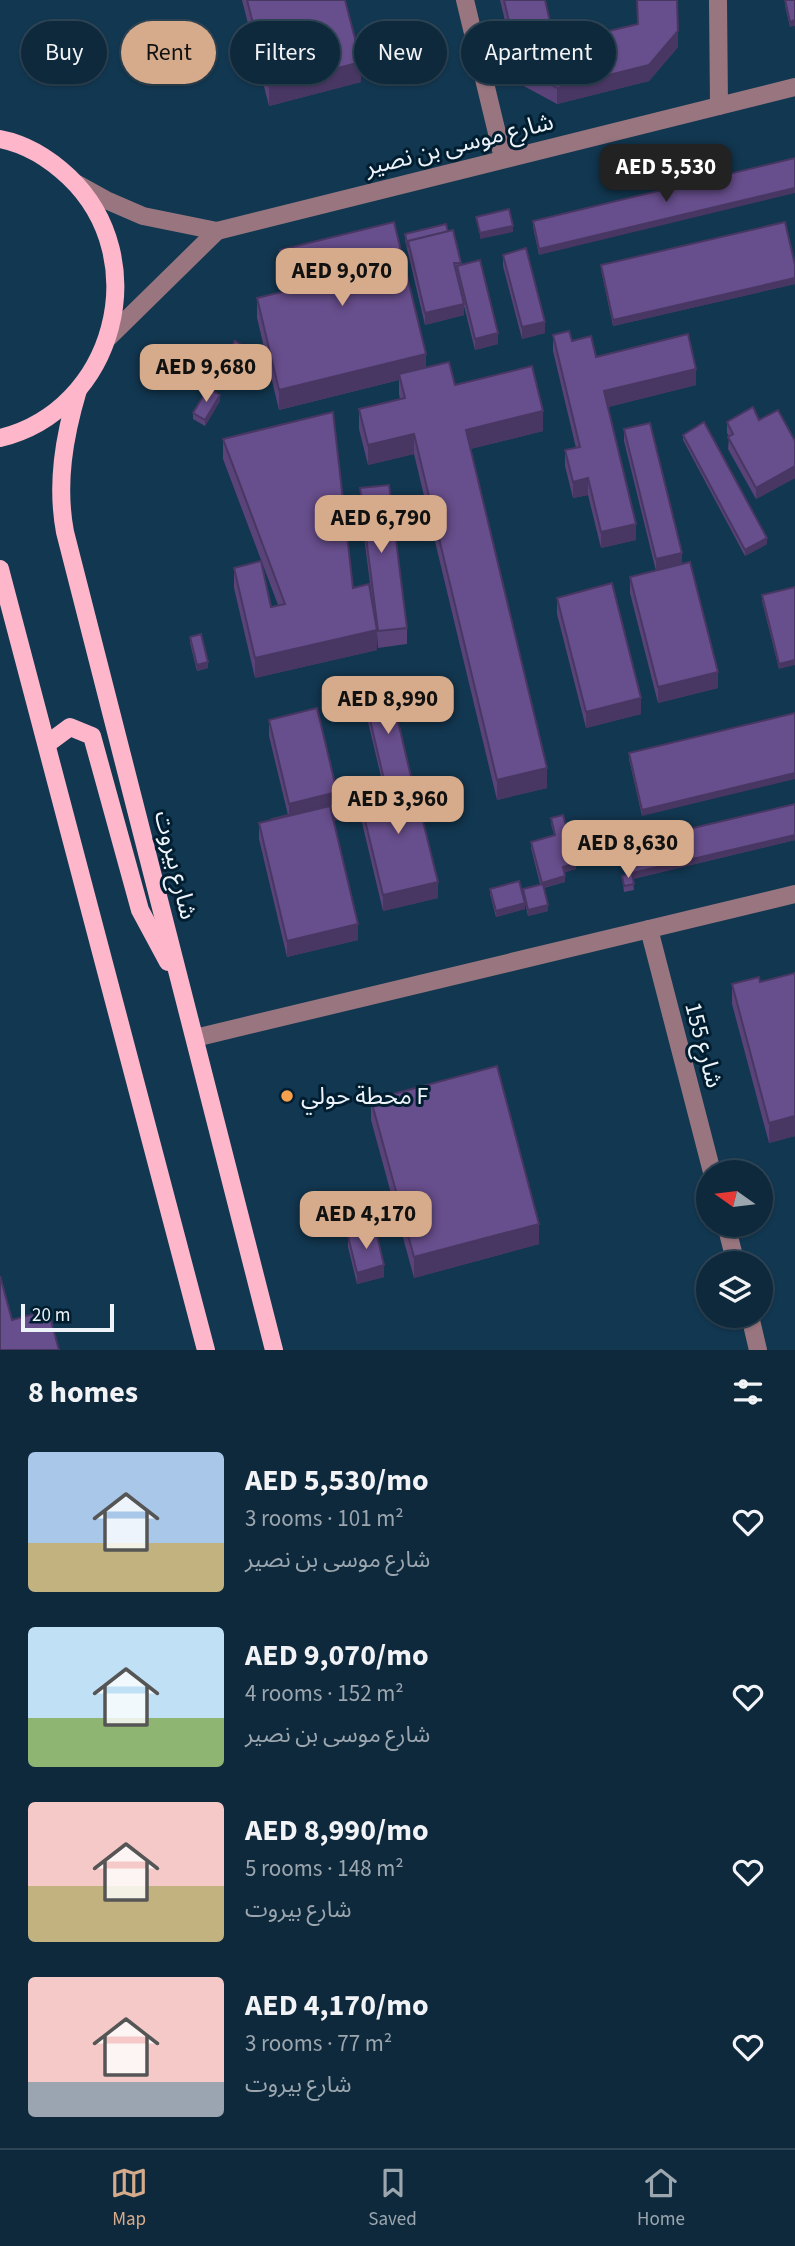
<!DOCTYPE html>
<html lang="en">
<head>
<meta charset="utf-8">
<style>
  :root { --surface:#0e293c; --page:#1c3547; --text:#f1f3f6; --muted:#9ba6af; --line:#2e4556; --accent:#d6ab8b }
  body { margin:0; font-family:"Source Sans 3","Noto Sans Arabic",sans-serif; background:var(--page); color:var(--text); height:100vh; display:flex; flex-direction:column; font-size:26px; white-space:nowrap }
  * { box-sizing:border-box; margin:0 }
  p { font-size:23px; color:var(--muted) }
  .icon { flex:none; width:38px; height:38px; fill:none; stroke:currentColor; stroke-width:2; stroke-linecap:round; stroke-linejoin:round }
  .map { position:relative; height:1350px; overflow:hidden }
  .drawer { display:flex; flex-direction:column; background:var(--surface); flex:1 }
  .drawer>* { flex:none }
  .guide { position:absolute; left:21px; top:21px; width:754px; height:63px; display:flex; gap:14px }
  .needle { width:46px; rotate:284deg }
  .tools { position:absolute; left:696px; top:1160px; display:grid; gap:14px }
  .tools a { display:grid; place-items:center; width:77px; height:77px; border-radius:50%; background:var(--surface); box-shadow:0 2px 5px #0004,0 0 0 2px var(--line); font-size:35px }
  .scale { position:absolute; left:21px; bottom:18px; width:93px; box-sizing:border-box; padding-left:7px; border:4px solid #edf3f9; border-top:0; font-size:19px; line-height:24px; white-space:nowrap; color:#edf3f9; -webkit-text-stroke:5px #011e31; paint-order:stroke }
  .price { position:absolute; translate:-50% -60px; padding:0 16px; border-radius:14px; background:var(--accent); color:#111; font-size:23px; line-height:46px; filter:drop-shadow(0 2px 4px #0008) }
  .price::after { content:''; position:absolute; left:50%; top:42px; width:21px; height:16px; margin-left:-10px; background:inherit; clip-path:polygon(0 0,100% 0,50% 100%) }
  .price.on { background:#222; color:#fff }
  ul { padding:0; list-style:none }
  li { display:flex; align-items:center; gap:21px; height:175px; padding:0 28px }
  li span { display:grid; place-items:center; flex:none; width:196px; height:140px; border-radius:7px; color:#555 }
  li>.icon { margin-inline-start:auto }
  span .icon { width:84px; height:84px; fill:#fffc; stroke-width:1 }
  li b { font-size:30px }
  h2 { display:flex; justify-content:space-between; align-items:center; height:84px; padding:0 28px; font-size:30px }
  .pill { padding:0 24px; border-radius:32px; background:var(--surface); box-shadow:0 2px 5px #0004,0 0 0 2px var(--line); font-size:24px; line-height:63px }
  .pill.on { background:var(--accent); color:#111 }
  .dock { display:flex; justify-content:space-around; align-items:center; height:98px; border-top:2px solid var(--line); background:var(--surface); font-size:19px; color:var(--muted) }
  .dock a { display:grid; justify-items:center; gap:4px }
  .dock .on { color:var(--accent) }
  .map>svg:first-child { display:block }
  .lines { fill:none; stroke-linecap:round; stroke-linejoin:round }
  .minor { stroke:#99767f; stroke-width:18 }
  .major { stroke:#fdb6ca; stroke-width:18 }
  .wall { fill:#594378; fill-rule:evenodd }
  .shaded-wall { fill:#483762 }
  .building { fill:#674e8c; stroke:#483762; stroke-width:2 }
  .poi-dot { fill:#f9a04c; stroke:#011e31; stroke-width:2.5 }
  .labels { text-anchor:middle; stroke-width:6; stroke-linejoin:round; paint-order:stroke }
  .street-label { font-size:24px; fill:#edf3f9; stroke:#011e31 }
  .poi-label { font-size:24px; fill:#edf3f9; stroke:#011e31; text-anchor:start }
</style>
</head>
<body>
<div class="map">
<svg width="795" height="1350" viewBox="0 0 795 1350">
  <rect width="100%" height="100%" fill="#123750"/>
  <g class="lines">
    <g class="minor">
      <path d="M 465,0 L 503,158"/>
      <path d="M 718,0 L 719,106"/>
      <path d="M 77,184 L 106,200 L 143,216 L 217,231 L 795,87"/>
      <path d="M 108,338 L 217,231"/>
      <path d="M 649,929 L 712,1172"/>
      <path d="M 195,1038 L 795,894"/>
      <path d="M 726,1225 L 736,1264"/>
      <path d="M 750,1316 L 758,1350"/>
    </g>
    <g class="major">
      <path d="M 0,139 C 26,144 50,159 69,177 C 155,259 115,410 0,438"/>
      <path d="M 78,390 C 64,437 56,484 65,532 L 274,1350"/>
      <path d="M 0,569 L 206,1350"/>
      <path d="M 47,744 L 70,727 L 92,736 L 140,910 L 168,962"/>
    </g>
  </g>
  <g class="wall">
    <path d="M 242,0 L 345,0 L 361,82 L 269,106 Z"/>
    <path d="M 500,0 L 545,0 L 555,44 L 678,47 L 649,81 L 557,104 L 520,84 Z"/>
    <path d="M 785,0 L 795,0 L 790,27 L 785,6 Z"/>
    <path d="M 795,158 L 539,255 L 533,227 L 533,221 Z"/>
    <path d="M 453,230 L 461,265 L 498,344 L 475,350 L 464,306 L 464,315 L 425,325 L 405,240 L 405,234 L 448,232 Z"/>
    <path d="M 280,250 L 426,368 L 455,385 L 543,431 L 470,449 L 547,788 L 497,800 L 414,454 L 368,465 L 359,429 L 359,409 L 400,399 L 399,394 L 399,380 L 279,410 L 257,318 L 257,298 L 285,291 L 280,270 Z"/>
    <path d="M 503,255 L 545,333 L 522,339 L 503,266 Z"/>
    <path d="M 601,265 L 795,265 L 795,284 L 613,326 L 601,270 Z"/>
    <path d="M 553,335 L 572,341 L 596,357 L 696,385 L 608,407 L 636,540 L 601,548 L 588,495 L 573,498 L 565,466 L 565,450 L 576,448 L 553,351 Z"/>
    <path d="M 248,355 L 237,373 L 225,365 L 225,359 Z"/>
    <path d="M 220,401 L 205,426 L 193,419 L 193,413 Z"/>
    <path d="M 759,420 L 795,441 L 795,478 L 756,499 L 728,449 L 729,437 L 727,433 L 727,422 Z"/>
    <path d="M 624,429 L 682,564 L 718,688 L 658,703 L 630,593 L 630,577 L 656,571 L 624,441 Z"/>
    <path d="M 683,435 L 767,544 L 745,556 L 683,440 Z"/>
    <path d="M 223,439 L 345,518 L 345,503 L 360,501 L 360,488 L 407,628 L 407,644 L 378,648 L 377,634 L 377,650 L 255,678 L 234,588 L 234,568 L 271,607 L 278,605 L 223,459 ZM 364,537 L 374,614 L 353,588 L 347,539 Z"/>
    <path d="M 795,587 L 779,669 L 762,601 L 762,595 Z"/>
    <path d="M 557,598 L 641,714 L 586,728 L 557,614 Z"/>
    <path d="M 190,637 L 208,668 L 197,671 L 190,643 Z"/>
    <path d="M 364,694 L 438,898 L 383,911 L 359,810 L 359,814 L 333,821 L 358,940 L 287,957 L 259,839 L 259,823 L 288,815 L 269,736 L 269,720 L 337,803 L 358,805 L 358,791 L 383,785 L 364,705 Z"/>
    <path d="M 795,713 L 642,816 L 629,759 L 629,753 Z"/>
    <path d="M 795,804 L 795,840 L 633,879 L 634,890 L 624,892 L 622,876 L 630,874 L 625,849 L 625,844 Z"/>
    <path d="M 551,818 L 576,869 L 564,872 L 565,882 L 544,888 L 548,911 L 528,916 L 523,894 L 523,889 L 540,884 L 531,848 L 531,842 L 554,835 L 551,824 Z"/>
    <path d="M 490,889 L 525,909 L 496,917 L 490,894 Z"/>
    <path d="M 795,973 L 795,1136 L 769,1143 L 732,1004 L 732,984 L 760,982 Z"/>
    <path d="M 371,1100 L 539,1244 L 414,1278 L 371,1120 Z"/>
    <path d="M 348,1236 L 384,1277 L 357,1284 L 348,1247 Z"/>
  </g>
  <g class="shaded-wall">
    <path d="M 795,20 L 795,26 L 790,27 L 790,22 Z"/>
    <path d="M 678,31 L 678,47 L 649,81 L 557,104 L 557,88 Z"/>
    <path d="M 361,62 L 361,82 L 269,106 L 269,86 Z"/>
    <path d="M 795,188 L 795,193 L 539,255 L 539,249 Z"/>
    <path d="M 513,226 L 513,232 L 480,239 L 480,233 Z"/>
    <path d="M 795,278 L 795,284 L 613,326 L 613,320 Z"/>
    <path d="M 464,304 L 464,315 L 425,325 L 425,313 Z"/>
    <path d="M 545,322 L 545,333 L 522,339 L 522,327 Z"/>
    <path d="M 498,333 L 498,344 L 475,350 L 475,339 Z"/>
    <path d="M 248,349 L 248,355 L 237,373 L 237,367 Z"/>
    <path d="M 426,354 L 426,374 L 399,374 L 399,380 L 279,410 L 279,390 Z"/>
    <path d="M 696,369 L 696,385 L 604,408 L 604,391 Z"/>
    <path d="M 220,395 L 220,401 L 205,426 L 205,420 Z"/>
    <path d="M 543,411 L 543,431 L 466,450 L 466,430 Z"/>
    <path d="M 414,434 L 414,454 L 368,465 L 368,445 Z"/>
    <path d="M 795,466 L 795,478 L 756,499 L 756,488 Z"/>
    <path d="M 588,478 L 588,495 L 573,498 L 573,482 Z"/>
    <path d="M 636,524 L 636,540 L 601,548 L 601,532 Z"/>
    <path d="M 767,538 L 767,544 L 745,556 L 745,550 Z"/>
    <path d="M 682,553 L 682,564 L 656,571 L 656,559 Z"/>
    <path d="M 377,630 L 377,650 L 255,678 L 255,658 Z"/>
    <path d="M 795,660 L 795,665 L 779,669 L 779,664 Z"/>
    <path d="M 208,662 L 208,668 L 197,671 L 197,665 Z"/>
    <path d="M 718,672 L 718,688 L 658,703 L 658,687 Z"/>
    <path d="M 641,698 L 641,714 L 586,728 L 586,712 Z"/>
    <path d="M 547,768 L 547,788 L 497,800 L 497,780 Z"/>
    <path d="M 795,773 L 795,779 L 642,816 L 642,810 Z"/>
    <path d="M 337,792 L 337,808 L 289,820 L 289,804 Z"/>
    <path d="M 359,809 L 359,814 L 275,835 L 275,829 Z"/>
    <path d="M 795,835 L 795,840 L 632,879 L 632,873 Z"/>
    <path d="M 576,863 L 576,869 L 563,873 L 563,867 Z"/>
    <path d="M 565,876 L 565,882 L 542,888 L 542,883 Z"/>
    <path d="M 438,882 L 438,898 L 383,911 L 383,895 Z"/>
    <path d="M 525,903 L 525,909 L 496,917 L 496,911 Z"/>
    <path d="M 548,905 L 548,911 L 528,916 L 528,910 Z"/>
    <path d="M 358,924 L 358,940 L 287,957 L 287,941 Z"/>
    <path d="M 795,1116 L 795,1136 L 769,1143 L 769,1123 Z"/>
    <path d="M 539,1224 L 539,1244 L 414,1278 L 414,1257 Z"/>
    <path d="M 384,1265 L 384,1277 L 357,1284 L 357,1273 Z"/>
  </g>
  <g class="building">
    <path d="M 247,0 L 345,0 L 361,62 L 269,86 Z"/>
    <path d="M 504,0 L 545,0 L 555,44 L 638,24 L 637,0 L 677,0 L 678,31 L 649,65 L 557,88 L 520,68 Z"/>
    <path d="M 785,0 L 795,0 L 795,20 L 790,22 Z"/>
    <path d="M 795,158 L 795,188 L 539,249 L 533,221 Z"/>
    <path d="M 509,209 L 513,226 L 480,233 L 476,217 Z"/>
    <path d="M 394,222 L 426,354 L 279,390 L 257,298 L 290,290 L 280,250 Z"/>
    <path d="M 785,222 L 795,265 L 795,278 L 613,320 L 601,265 Z"/>
    <path d="M 446,224 L 448,232 L 408,241 L 408,247 L 405,234 Z"/>
    <path d="M 453,230 L 461,263 L 454,263 L 464,304 L 425,313 L 408,241 Z"/>
    <path d="M 526,248 L 545,322 L 522,327 L 503,255 Z"/>
    <path d="M 480,260 L 498,333 L 475,339 L 457,266 Z"/>
    <path d="M 569,331 L 572,341 L 591,336 L 596,357 L 688,334 L 696,369 L 604,391 L 636,524 L 601,532 L 588,478 L 573,482 L 565,450 L 580,447 L 553,335 Z"/>
    <path d="M 235,341 L 248,349 L 237,367 L 225,359 Z"/>
    <path d="M 449,362 L 455,385 L 532,366 L 543,411 L 466,430 L 547,768 L 497,780 L 414,434 L 368,445 L 359,409 L 405,398 L 399,374 Z"/>
    <path d="M 208,388 L 220,395 L 205,420 L 193,413 Z"/>
    <path d="M 753,407 L 759,420 L 778,410 L 795,441 L 795,466 L 756,488 L 728,437 L 733,434 L 727,422 Z"/>
    <path d="M 333,412 L 353,588 L 369,584 L 377,630 L 255,658 L 234,568 L 261,561 L 271,607 L 285,604 L 223,439 Z"/>
    <path d="M 704,422 L 767,538 L 745,550 L 683,435 Z"/>
    <path d="M 650,423 L 682,553 L 656,559 L 624,429 Z"/>
    <path d="M 389,485 L 407,628 L 378,631 L 364,521 L 347,523 L 345,503 L 362,501 L 360,488 Z"/>
    <path d="M 690,562 L 718,672 L 658,687 L 630,577 Z"/>
    <path d="M 612,583 L 641,698 L 586,712 L 557,598 Z"/>
    <path d="M 795,587 L 795,660 L 779,664 L 762,595 Z"/>
    <path d="M 201,634 L 208,662 L 197,665 L 190,637 Z"/>
    <path d="M 390,687 L 411,777 L 385,784 L 364,694 Z"/>
    <path d="M 317,708 L 337,792 L 289,804 L 269,720 Z"/>
    <path d="M 795,713 L 795,773 L 642,810 L 629,753 Z"/>
    <path d="M 412,777 L 438,882 L 383,895 L 358,791 Z"/>
    <path d="M 356,798 L 359,809 L 332,815 L 330,806 L 273,820 L 272,819 Z"/>
    <path d="M 795,804 L 795,835 L 632,873 L 625,844 Z"/>
    <path d="M 330,806 L 358,924 L 287,941 L 259,823 Z"/>
    <path d="M 563,815 L 576,863 L 563,867 L 565,876 L 542,883 L 531,842 L 555,835 L 551,818 Z"/>
    <path d="M 632,873 L 634,884 L 624,886 L 622,876 Z"/>
    <path d="M 519,881 L 525,903 L 496,911 L 490,889 Z"/>
    <path d="M 543,884 L 548,905 L 528,910 L 523,889 Z"/>
    <path d="M 795,973 L 795,1116 L 769,1123 L 732,984 L 759,977 L 760,982 Z"/>
    <path d="M 497,1066 L 539,1224 L 414,1257 L 371,1100 Z"/>
    <path d="M 375,1228 L 384,1265 L 357,1273 L 348,1236 Z"/>
    <path d="M 0,1276 L 12,1320 L 48,1310 L 59,1350 L 0,1350 Z"/>
  </g>
  <circle class="poi-dot" cx="287" cy="1096" r="7"/>
  <g class="labels">
    <g class="street-label">
      <text transform="translate(459 144) rotate(-14)" y="8">شارع موسى بن نصير</text>
      <text transform="translate(176 865) rotate(76)" y="8">شارع بيروت</text>
      <text transform="translate(704 1045) rotate(75)" y="8">شارع 155</text>
    </g>
    <g class="poi-label">
      <text x="301" y="1104">محطة حولي F</text>
    </g>
  </g>
</svg>
<div class="tools">
<a><svg class="needle" viewBox="-14 -14 28 28"><path d="M0-13l5 13h-10z" fill="#e53935"/><path d="M0 13l5-13h-10z" fill="#9ba6af"/></svg></a>
<a><svg class="icon" aria-label="layers" viewBox="0 0 24 24"><path d="M12 4l9 5-9 5-9-5zM3 14l9 5 9-5"/></svg></a>
</div>
<div class="scale">20 m</div>
<b class="price on" style="left:666px;top:204px">AED 5,530</b>
<b class="price" style="left:342px;top:308px">AED 9,070</b>
<b class="price" style="left:206px;top:404px">AED 9,680</b>
<b class="price" style="left:381px;top:555px">AED 6,790</b>
<b class="price" style="left:388px;top:736px">AED 8,990</b>
<b class="price" style="left:398px;top:836px">AED 3,960</b>
<b class="price" style="left:628px;top:880px">AED 8,630</b>
<b class="price" style="left:366px;top:1251px">AED 4,170</b>
<div class="guide">
<a class="pill">Buy</a>
<a class="pill on">Rent</a>
<a class="pill">Filters</a>
<a class="pill">New</a>
<a class="pill">Apartment</a>
</div>
</div>
<section class="drawer">
<h2>8 homes<svg class="icon" aria-label="filters" viewBox="0 0 24 24"><path d="M4 7h16M4 17h16"/><circle cx="9" cy="7" r="2"/><circle cx="15" cy="17" r="2"/></svg></h2>
<ul>
<li><span style="background:linear-gradient(#a9c7e8 65%,#c2b280 0)"><svg class="icon" aria-label="home" viewBox="0 0 24 24"><path d="M3 11l9-7 9 7M6 9v11h12V9"/></svg></span><div><b>AED 5,530/mo</b><p>3 rooms · 101 m²</p><p>شارع موسى بن نصير</p></div><svg class="icon" aria-label="heart" viewBox="0 0 24 24"><path d="M12 20l-8-8c-3-5 5-10 8-4 3-6 11-1 8 4z"/></svg></li>
<li><span style="background:linear-gradient(#bfe0f5 65%,#8fb573 0)"><svg class="icon" aria-label="home" viewBox="0 0 24 24"><path d="M3 11l9-7 9 7M6 9v11h12V9"/></svg></span><div><b>AED 9,070/mo</b><p>4 rooms · 152 m²</p><p>شارع موسى بن نصير</p></div><svg class="icon" aria-label="heart" viewBox="0 0 24 24"><path d="M12 20l-8-8c-3-5 5-10 8-4 3-6 11-1 8 4z"/></svg></li>
<li><span style="background:linear-gradient(#f6c9c9 60%,#c2b280 0)"><svg class="icon" aria-label="home" viewBox="0 0 24 24"><path d="M3 11l9-7 9 7M6 9v11h12V9"/></svg></span><div><b>AED 8,990/mo</b><p>5 rooms · 148 m²</p><p>شارع بيروت</p></div><svg class="icon" aria-label="heart" viewBox="0 0 24 24"><path d="M12 20l-8-8c-3-5 5-10 8-4 3-6 11-1 8 4z"/></svg></li>
<li><span style="background:linear-gradient(#f6c9c9 75%,#9aa5b1 0)"><svg class="icon" aria-label="home" viewBox="0 0 24 24"><path d="M3 11l9-7 9 7M6 9v11h12V9"/></svg></span><div><b>AED 4,170/mo</b><p>3 rooms · 77 m²</p><p>شارع بيروت</p></div><svg class="icon" aria-label="heart" viewBox="0 0 24 24"><path d="M12 20l-8-8c-3-5 5-10 8-4 3-6 11-1 8 4z"/></svg></li>
</ul>
</section>
<nav class="dock">
<a class="on"><svg class="icon" aria-label="map" viewBox="0 0 24 24"><path d="M3 6l6-2 6 2 6-2v14l-6 2-6-2-6 2zM9 4v14M15 6v14"/></svg>Map</a>
<a><svg class="icon" aria-label="saved" viewBox="0 0 24 24"><path d="M7 4h10v16l-5-4-5 4z"/></svg>Saved</a>
<a><svg class="icon" aria-label="home" viewBox="0 0 24 24"><path d="M3 11l9-7 9 7M6 9v11h12V9"/></svg>Home</a>
</nav>
</body>
</html>
